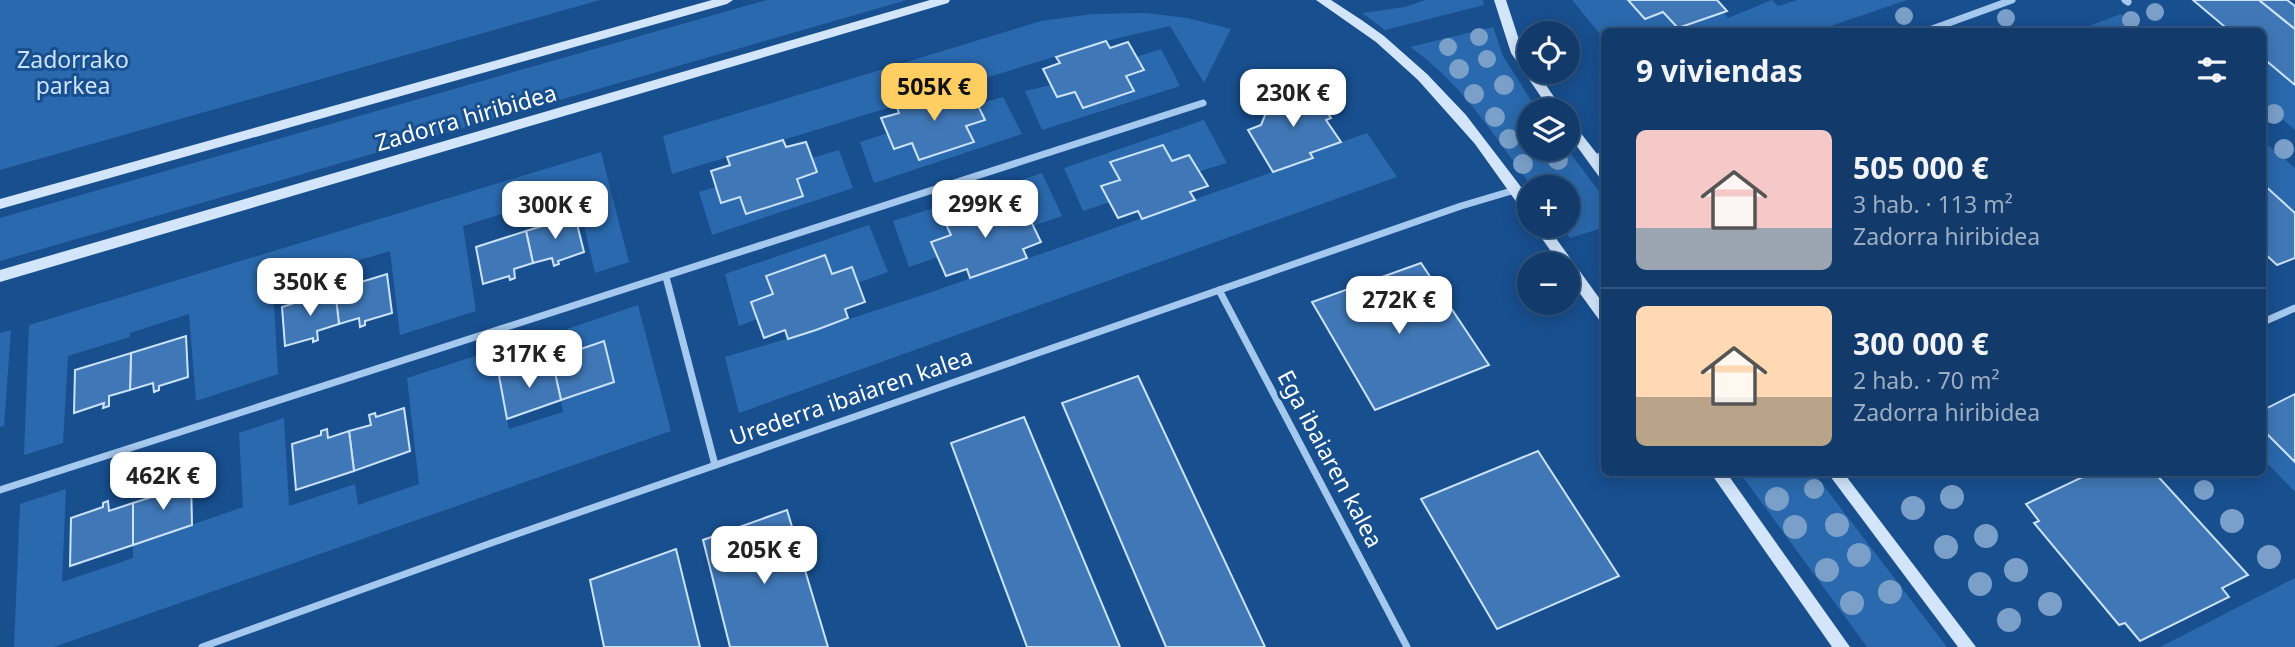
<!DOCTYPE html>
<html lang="es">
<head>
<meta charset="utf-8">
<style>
  :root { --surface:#123b6b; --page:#1f4673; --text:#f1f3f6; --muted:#9cadc1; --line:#31557e; --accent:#ffce63 }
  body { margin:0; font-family:"Noto Sans",sans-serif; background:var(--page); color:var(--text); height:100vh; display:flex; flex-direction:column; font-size:26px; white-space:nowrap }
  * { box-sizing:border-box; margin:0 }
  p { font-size:23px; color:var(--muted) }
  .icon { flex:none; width:38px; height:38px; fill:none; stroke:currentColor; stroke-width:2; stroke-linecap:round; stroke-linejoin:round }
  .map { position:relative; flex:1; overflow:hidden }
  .drawer { position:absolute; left:1601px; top:28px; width:665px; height:448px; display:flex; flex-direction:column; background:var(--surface); border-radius:10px; box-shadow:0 4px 18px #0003,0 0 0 2px var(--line) }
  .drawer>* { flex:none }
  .fabs { position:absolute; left:1517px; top:21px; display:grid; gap:14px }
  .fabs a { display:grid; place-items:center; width:63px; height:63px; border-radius:50%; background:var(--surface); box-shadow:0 4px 18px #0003,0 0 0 2px var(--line); font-size:35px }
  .price { position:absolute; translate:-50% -60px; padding:0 16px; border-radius:14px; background:#fff; color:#222; font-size:23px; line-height:46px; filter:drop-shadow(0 2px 4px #0008) }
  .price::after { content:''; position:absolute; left:50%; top:42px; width:21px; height:16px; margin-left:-10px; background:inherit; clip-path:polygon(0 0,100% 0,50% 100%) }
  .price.current { background:var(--accent); color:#111 }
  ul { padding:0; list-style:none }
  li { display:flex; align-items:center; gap:21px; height:175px; padding:0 35px }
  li+li { border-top:2px solid var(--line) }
  li span { display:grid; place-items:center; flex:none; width:196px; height:140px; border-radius:10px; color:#555 }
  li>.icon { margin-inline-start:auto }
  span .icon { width:84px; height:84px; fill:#fffc; stroke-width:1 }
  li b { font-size:30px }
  h2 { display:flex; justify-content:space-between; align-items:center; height:84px; padding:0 35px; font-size:30px }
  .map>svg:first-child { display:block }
  .green { fill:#2a69ad }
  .building { fill:#4078b7; stroke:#cbe2fb; stroke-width:2 }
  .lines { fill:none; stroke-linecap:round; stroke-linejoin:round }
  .street { stroke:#a5c8ef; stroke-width:7 }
  .secondary { fill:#d2e5fb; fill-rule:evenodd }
  .tree { fill:#7aa0ca }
  .labels { text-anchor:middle; stroke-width:6; stroke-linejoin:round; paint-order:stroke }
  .park-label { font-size:23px; fill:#cbe2fb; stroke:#184f8f }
  .street-label { font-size:23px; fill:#fff; stroke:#184f8f }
</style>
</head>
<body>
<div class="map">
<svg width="2295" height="647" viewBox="0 0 2295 647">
  <rect width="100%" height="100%" fill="#184f8f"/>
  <g class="green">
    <path d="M 0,0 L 600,0 L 0,170 Z"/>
    <path d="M 767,0 L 907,0 L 0,261 L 0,218 Z"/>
    <path d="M 1425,0 L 1483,0 L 1484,5 L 1385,30 L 1362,13 L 1405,7 Z"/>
    <path d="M 1572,0 L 1628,0 L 1645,19 L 1663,12 L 1678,28 L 1723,12 L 1728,18 L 1772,0 L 1778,6 L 1797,0 L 1907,0 L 1816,31 L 1605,32 L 1605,40 Z"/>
    <path d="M 1145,13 L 1187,18 L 1231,29 L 1204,83 L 1170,26 L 1106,41 L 672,174 L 663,136 L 1041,21 L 1092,14 Z"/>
    <path d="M 2121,14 L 2140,31 L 2091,31 L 2086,27 Z"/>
    <path d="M 1493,27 L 1503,56 L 1537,110 L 1530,110 L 1530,149 L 1567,149 L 1605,199 L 1605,227 L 1570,238 L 1561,226 L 1568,226 L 1568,187 L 1532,187 C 1495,137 1462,83 1410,47 Z"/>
    <path d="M 1161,49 L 1180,86 L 1042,130 L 1025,91 L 1051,85 L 1058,97 L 1075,92 L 1083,107 L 1134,92 L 1126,76 L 1136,57 Z"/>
    <path d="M 2263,58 L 2295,85 L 2295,130 L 2263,103 Z"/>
    <path d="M 1003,97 L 1022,134 L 874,183 L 860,142 L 888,133 L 894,148 L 912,143 L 973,141 L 966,126 L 984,120 L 978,104 Z"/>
    <path d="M 1204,120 L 1227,163 L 1200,171 L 1189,155 L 1172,161 L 1162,145 L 1111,162 L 1120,180 L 1101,186 L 1110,202 L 1083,211 L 1064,168 Z"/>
    <path d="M 1367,133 L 1397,177 L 739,413 L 725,357 C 924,300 1117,225 1313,158 L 1310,153 Z"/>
    <path d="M 2263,141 L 2295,168 L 2295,213 L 2263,184 Z"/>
    <path d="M 839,150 L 853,188 L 712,235 L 699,192 L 716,187 L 740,197 L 746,214 L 803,196 L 797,179 L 817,172 L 812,158 Z"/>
    <path d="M 601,152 L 629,262 L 595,273 L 576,191 L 463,226 L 476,311 L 400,335 L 390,251 L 273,286 L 278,374 L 196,401 L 189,314 L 130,333 L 130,337 L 68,356 L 63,443 L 24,455 L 29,325 Z"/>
    <path d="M 1042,173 L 1062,216 L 1033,226 L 1025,210 L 1007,216 L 998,199 L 944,218 L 951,235 L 938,257 L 909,267 L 893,221 Z"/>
    <path d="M 869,225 L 888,272 L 858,283 L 851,267 L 832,274 L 824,256 L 767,276 L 773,294 L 752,302 L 757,319 L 739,326 L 725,274 Z"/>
    <path d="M 638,305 L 671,431 L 54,647 L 14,647 L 20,504 L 66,489 L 62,582 L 133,558 L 133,545 L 243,507 L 239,433 L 284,418 L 289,506 L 355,484 L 358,505 L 419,484 L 407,378 L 509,345 L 513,371 L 499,376 L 509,429 L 563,412 L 561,400 L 614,382 L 604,342 L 578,350 L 576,346 L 571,348 L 567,329 Z"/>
    <path d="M 11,330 L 4,426 L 0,427 L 0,333 Z"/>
    <path d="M 2263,430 L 2295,462 L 2295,492 L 2263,459 Z"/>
    <path d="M 1740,473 L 1814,473 L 1947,647 L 1867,647 Z"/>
    <path d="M 2295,578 L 2295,647 L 2160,647 Z"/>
  </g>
  <g class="building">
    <path d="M 1628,0 L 1717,0 L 1727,11 L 1678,28 L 1663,12 L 1645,19 Z"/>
    <path d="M 2193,0 L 2259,0 L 2295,29 L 2295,85 L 2263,58 L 2263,32 L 2231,32 Z"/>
    <path d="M 2259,0 L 2287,0 L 2295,6 L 2295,29 Z"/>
    <path d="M 1106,41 L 1110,48 L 1128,42 L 1144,70 L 1126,76 L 1134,91 L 1083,108 L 1075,92 L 1057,97 L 1043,69 L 1060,63 L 1056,57 Z"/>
    <path d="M 1310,86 L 1331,118 L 1326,120 L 1341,142 L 1310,153 L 1313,158 L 1273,172 L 1248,130 L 1261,125 L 1266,113 L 1260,103 Z"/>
    <path d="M 949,89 L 952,96 L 971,91 L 985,120 L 966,126 L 974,142 L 919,160 L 912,143 L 894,149 L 881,118 L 899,113 L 896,105 Z"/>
    <path d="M 783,140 L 786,147 L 806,142 L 817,172 L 797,179 L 803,196 L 746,214 L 740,197 L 721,203 L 711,171 L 730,165 L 727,157 Z"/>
    <path d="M 1163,145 L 1172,161 L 1189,155 L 1208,186 L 1190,192 L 1195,200 L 1142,219 L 1138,211 L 1118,218 L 1101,186 L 1120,180 L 1110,162 Z"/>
    <path d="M 2263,184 L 2295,213 L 2295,258 L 2277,265 L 2263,252 Z"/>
    <path d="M 999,199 L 1007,216 L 1025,209 L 1041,242 L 1023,249 L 1027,258 L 970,278 L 967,269 L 946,276 L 931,242 L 951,235 L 943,218 Z"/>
    <path d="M 575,216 L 584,252 L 558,261 L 559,264 L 554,266 L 552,258 L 533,263 L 526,231 Z"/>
    <path d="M 526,231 L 533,263 L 514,269 L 515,278 L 510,280 L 509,276 L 483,284 L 476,247 Z"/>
    <path d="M 825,255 L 832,274 L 852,267 L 865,302 L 845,309 L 848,318 L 816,330 L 788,339 L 785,330 L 764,338 L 751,302 L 773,294 L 766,276 Z"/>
    <path d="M 1421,263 L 1489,365 L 1375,410 L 1312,302 Z"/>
    <path d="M 387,274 L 392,313 L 365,321 L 365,325 L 360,327 L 359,318 L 339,324 L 335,290 Z"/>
    <path d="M 335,290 L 339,324 L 317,331 L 318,340 L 313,342 L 313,338 L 285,346 L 282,307 Z"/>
    <path d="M 186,336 L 188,377 L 159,386 L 159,390 L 154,392 L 153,383 L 130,390 L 131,353 Z"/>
    <path d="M 604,341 L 614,382 L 561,400 L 553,364 L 573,357 L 571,348 L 576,346 L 578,350 Z"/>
    <path d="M 131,353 L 130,390 L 109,396 L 109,406 L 103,408 L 104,403 L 74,413 L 75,370 Z"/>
    <path d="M 530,361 L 532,371 L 553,364 L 561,400 L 507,419 L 499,376 L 526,367 L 525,363 Z"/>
    <path d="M 1138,376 L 1265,647 L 1166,647 L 1062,403 Z"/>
    <path d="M 2295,394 L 2295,462 L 2263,430 L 2263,410 Z"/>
    <path d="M 404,408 L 410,451 L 354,471 L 349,431 L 371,425 L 369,415 L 375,413 L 376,417 Z"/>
    <path d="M 1024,417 L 1120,647 L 1027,647 L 951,443 Z"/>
    <path d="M 327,429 L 328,438 L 349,431 L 354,471 L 296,490 L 292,444 L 321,435 L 321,431 Z"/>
    <path d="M 1538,451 L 1619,576 L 1497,629 L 1421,499 Z"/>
    <path d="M 2093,472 L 2154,472 L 2248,575 L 2222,588 L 2229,597 L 2140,641 L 2125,623 L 2119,625 L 2034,523 L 2039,521 L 2026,504 Z"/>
    <path d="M 191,478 L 192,525 L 133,545 L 133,503 L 155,496 L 155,486 L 160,483 L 160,488 Z"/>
    <path d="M 108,501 L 109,511 L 133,503 L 133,545 L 70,566 L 71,518 L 103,507 L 103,503 Z"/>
    <path d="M 787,510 L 828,647 L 730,647 L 703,540 Z"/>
    <path d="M 676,549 L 700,647 L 604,647 L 590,580 Z"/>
  </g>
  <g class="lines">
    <g class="street">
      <path d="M 2125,0 L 2128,2"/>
      <path d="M 1924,32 L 2012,0"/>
      <path d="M 1593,159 L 1605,154"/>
      <path d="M 666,277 L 715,465"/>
      <path d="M 1219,290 L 1407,647"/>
      <path d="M 2263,322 L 2295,308"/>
      <path d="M 0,490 L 1203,103"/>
      <path d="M 202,647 L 494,542 L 1461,206 L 1515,190"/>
    </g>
    <g class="secondary">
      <path d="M 712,0 L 733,0 L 727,4 L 0,209 L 0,199 Z"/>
      <path d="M 930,0 L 950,0 L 948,3 L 0,282 L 0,270 Z"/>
      <path d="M 1316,0 L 1331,0 L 1363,21 L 1384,36 L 1427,74 L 1466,115 L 1518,183 L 1530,199 L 1530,215 L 1525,214 L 1475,144 L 1418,80 L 1376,42 Z"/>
      <path d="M 1494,0 L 1506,0 L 1523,52 L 1530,61 L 1530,72 L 1537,72 L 1563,110 L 1550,110 L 1511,53 Z"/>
      <path d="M 1568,120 L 1572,122 L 1605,164 L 1605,179 L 1600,178 L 1568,134 Z"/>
      <path d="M 1533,226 L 1547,226 L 1605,306 L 1605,323 L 1600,321 L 1568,277 L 1568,264 L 1560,264 Z"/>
      <path d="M 1710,472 L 1726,472 L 1850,647 L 1832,647 Z"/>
      <path d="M 1827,472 L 1843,472 L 1976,647 L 1958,647 Z"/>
    </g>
  </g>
  <g class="tree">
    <circle cx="2155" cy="12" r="9"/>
    <circle cx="1904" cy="16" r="9"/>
    <circle cx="2006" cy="18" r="9"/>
    <circle cx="2131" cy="20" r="9"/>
    <circle cx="1479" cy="37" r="9"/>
    <circle cx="1448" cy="47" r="9"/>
    <circle cx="1487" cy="59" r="9"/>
    <circle cx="1459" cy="69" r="10"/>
    <circle cx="1504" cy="85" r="10"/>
    <circle cx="1474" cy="94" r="10"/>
    <circle cx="2274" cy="114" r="10"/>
    <circle cx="1495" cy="117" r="10"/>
    <circle cx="1509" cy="139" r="10"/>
    <circle cx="2284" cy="149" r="10"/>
    <circle cx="1558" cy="160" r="10"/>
    <circle cx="1523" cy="164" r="10"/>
    <circle cx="1814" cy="489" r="10"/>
    <circle cx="2204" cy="490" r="10"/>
    <circle cx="1952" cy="497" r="12"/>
    <circle cx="1777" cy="499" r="12"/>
    <circle cx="1913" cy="508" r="12"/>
    <circle cx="2232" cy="521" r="12"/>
    <circle cx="1837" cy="525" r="12"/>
    <circle cx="1795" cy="527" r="12"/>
    <circle cx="1986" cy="536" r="12"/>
    <circle cx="1946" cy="547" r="12"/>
    <circle cx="1859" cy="555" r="12"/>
    <circle cx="2269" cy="557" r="12"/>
    <circle cx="1827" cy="570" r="12"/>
    <circle cx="2016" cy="570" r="12"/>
    <circle cx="1980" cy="584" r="12"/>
    <circle cx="1890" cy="592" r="12"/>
    <circle cx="1852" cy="603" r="12"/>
    <circle cx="2050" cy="604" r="12"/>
    <circle cx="2009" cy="620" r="12"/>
  </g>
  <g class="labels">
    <g class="park-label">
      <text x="73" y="68">Zadorrako<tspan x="73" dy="26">parkea</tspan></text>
    </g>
    <g class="street-label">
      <text transform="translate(466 118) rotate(-16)" y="8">Zadorra hiribidea</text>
      <text transform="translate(851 397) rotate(-19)" y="8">Urederra ibaiaren kalea</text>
      <text transform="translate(1330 459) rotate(62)" y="8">Ega ibaiaren kalea</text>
    </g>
  </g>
</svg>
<div class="fabs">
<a><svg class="icon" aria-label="locate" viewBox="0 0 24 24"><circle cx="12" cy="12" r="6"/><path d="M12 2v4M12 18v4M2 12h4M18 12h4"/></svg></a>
<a><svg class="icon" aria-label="layers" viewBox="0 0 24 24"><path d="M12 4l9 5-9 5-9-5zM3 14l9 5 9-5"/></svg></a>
<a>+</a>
<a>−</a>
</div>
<b class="price current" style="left:934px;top:123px">505K €</b>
<b class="price" style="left:1293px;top:129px">230K €</b>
<b class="price" style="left:985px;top:240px">299K €</b>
<b class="price" style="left:555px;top:241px">300K €</b>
<b class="price" style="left:310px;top:318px">350K €</b>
<b class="price" style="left:1399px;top:336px">272K €</b>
<b class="price" style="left:529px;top:390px">317K €</b>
<b class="price" style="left:163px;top:512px">462K €</b>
<b class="price" style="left:764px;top:586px">205K €</b>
<section class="drawer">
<h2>9 viviendas<svg class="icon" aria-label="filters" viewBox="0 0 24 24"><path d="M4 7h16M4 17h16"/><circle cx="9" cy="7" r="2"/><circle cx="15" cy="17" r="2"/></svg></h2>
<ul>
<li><span style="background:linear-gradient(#f6c9c9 70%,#9aa5b1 0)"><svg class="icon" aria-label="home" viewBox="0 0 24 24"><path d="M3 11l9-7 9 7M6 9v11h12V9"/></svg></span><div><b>505 000 €</b><p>3 hab. · 113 m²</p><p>Zadorra hiribidea</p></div></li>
<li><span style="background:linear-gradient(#ffd9b3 65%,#b9a48a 0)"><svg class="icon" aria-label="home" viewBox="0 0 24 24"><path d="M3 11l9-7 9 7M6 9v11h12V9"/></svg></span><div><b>300 000 €</b><p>2 hab. · 70 m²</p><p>Zadorra hiribidea</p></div></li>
</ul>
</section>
</div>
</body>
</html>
